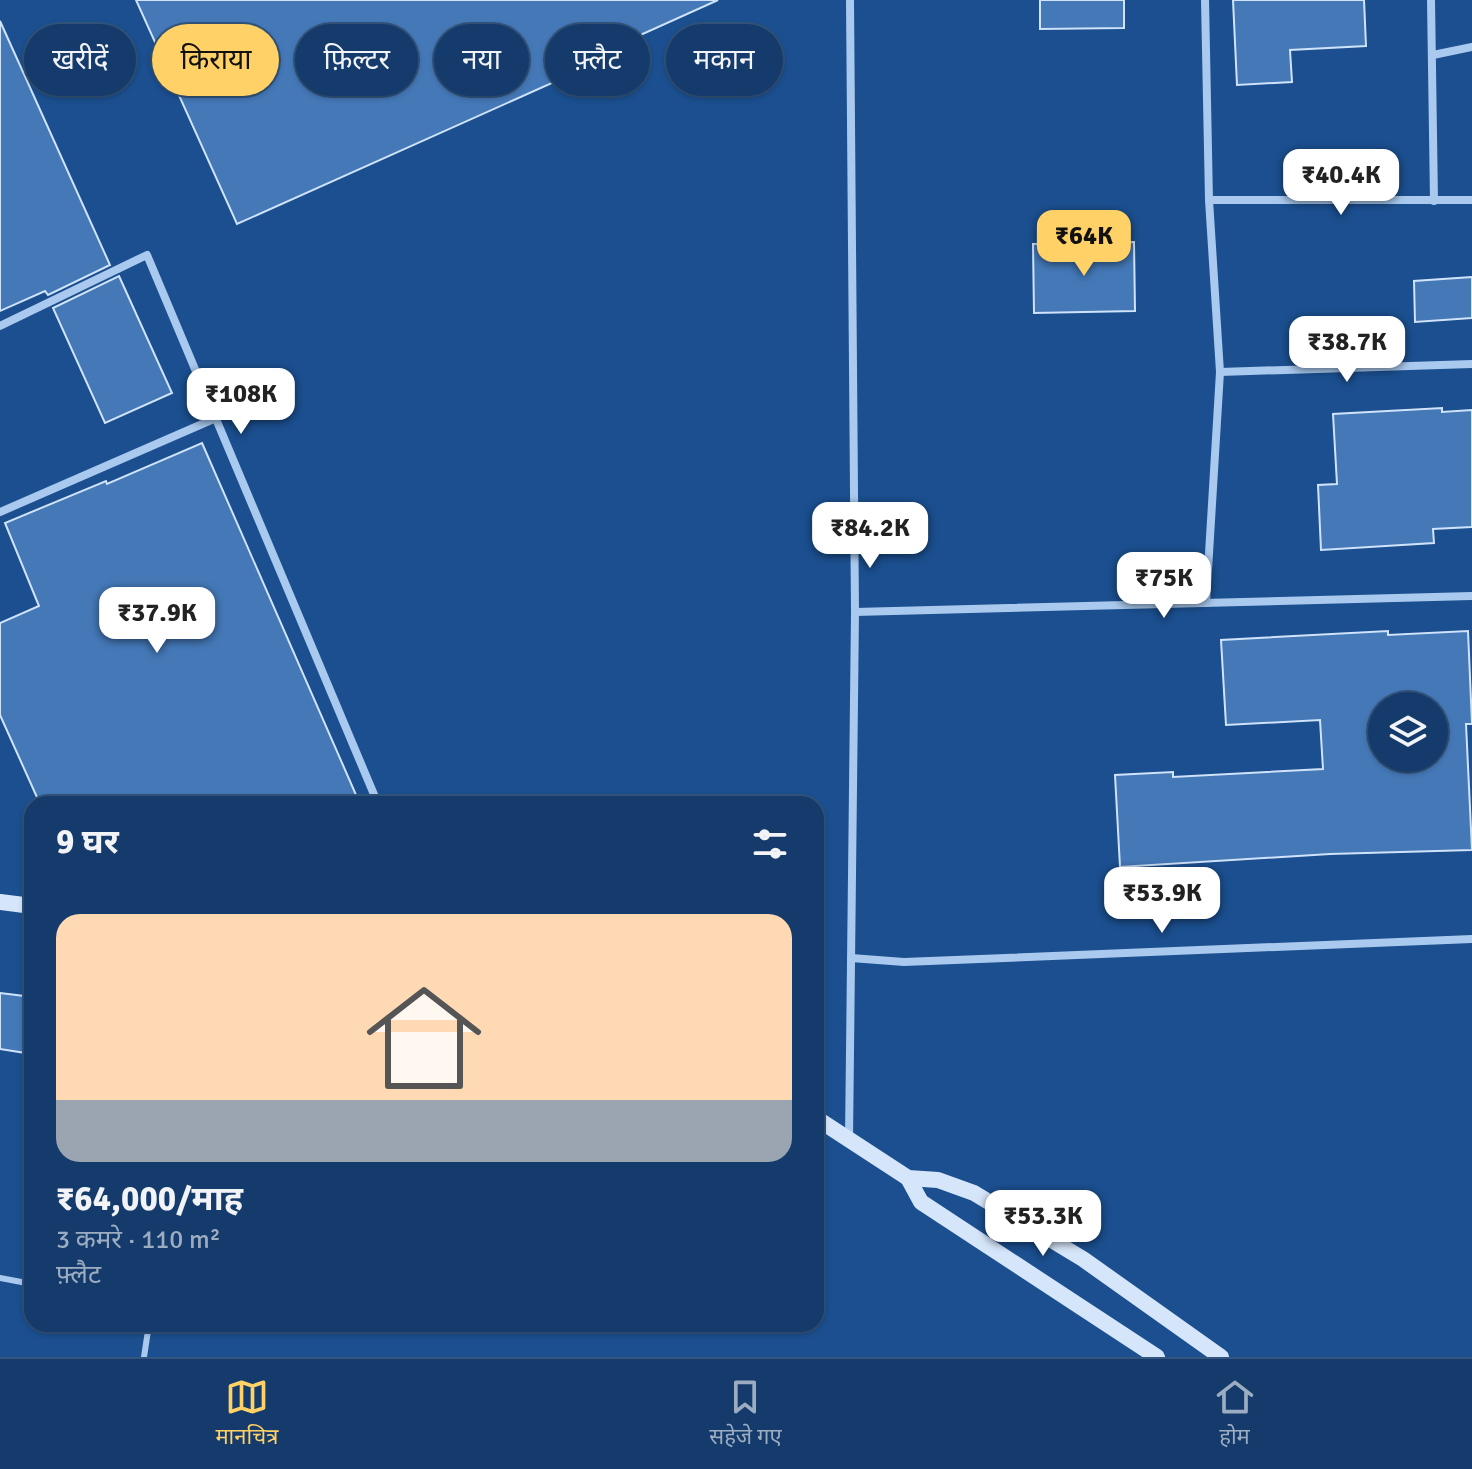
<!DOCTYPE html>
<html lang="hi">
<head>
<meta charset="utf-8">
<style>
  :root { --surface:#143b6b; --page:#214673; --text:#f1f3f6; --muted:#9dadc1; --line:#33557e; --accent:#ffd166 }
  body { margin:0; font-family:Signika,"Noto Sans Devanagari",sans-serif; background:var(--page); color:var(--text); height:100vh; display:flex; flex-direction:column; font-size:30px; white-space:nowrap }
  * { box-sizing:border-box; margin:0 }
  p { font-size:26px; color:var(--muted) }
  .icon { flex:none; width:44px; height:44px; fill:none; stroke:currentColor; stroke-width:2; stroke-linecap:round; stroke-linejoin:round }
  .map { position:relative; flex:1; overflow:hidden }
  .side { position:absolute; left:24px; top:796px; width:800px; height:536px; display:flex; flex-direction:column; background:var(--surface); border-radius:24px; box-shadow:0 2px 6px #0004,0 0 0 2px var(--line) }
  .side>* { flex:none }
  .guide { position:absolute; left:24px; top:24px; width:800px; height:72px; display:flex; gap:16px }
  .tools { position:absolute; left:1368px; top:692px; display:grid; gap:16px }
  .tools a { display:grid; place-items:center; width:80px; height:80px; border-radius:50%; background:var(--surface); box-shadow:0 2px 6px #0004,0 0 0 2px var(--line); font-size:40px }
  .price { position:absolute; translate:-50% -68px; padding:0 18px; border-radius:16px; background:#fff; color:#222; font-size:26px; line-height:52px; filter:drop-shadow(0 2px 4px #0008) }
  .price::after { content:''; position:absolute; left:50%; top:48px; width:24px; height:18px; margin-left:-12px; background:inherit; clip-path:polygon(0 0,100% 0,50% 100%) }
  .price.current { background:var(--accent); color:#111 }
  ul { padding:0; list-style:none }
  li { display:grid; align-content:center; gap:16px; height:424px; padding:0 32px }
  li+li { border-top:2px solid var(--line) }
  li span { display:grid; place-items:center; height:248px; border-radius:24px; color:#555 }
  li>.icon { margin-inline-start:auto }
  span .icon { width:144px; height:144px; fill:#fffc; stroke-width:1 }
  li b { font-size:34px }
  h2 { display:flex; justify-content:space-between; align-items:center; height:96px; padding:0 32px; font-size:34px }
  .chip { padding:0 28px; border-radius:36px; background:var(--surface); box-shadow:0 2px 6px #0004,0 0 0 2px var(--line); font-size:28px; line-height:72px }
  .chip.current { background:var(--accent); color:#111 }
  .tabs { display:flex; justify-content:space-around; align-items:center; height:112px; border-top:2px solid var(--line); background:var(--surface); font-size:22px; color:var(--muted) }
  .tabs a { display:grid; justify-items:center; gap:4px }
  .tabs .current { color:var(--accent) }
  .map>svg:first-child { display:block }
  .building { fill:#4478b7; stroke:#cfe3fa; stroke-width:2; fill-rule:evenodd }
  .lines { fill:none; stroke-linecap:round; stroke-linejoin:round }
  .lane { stroke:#a9c9ee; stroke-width:6 }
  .street { stroke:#a9c9ee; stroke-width:8 }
  .secondary { stroke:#d6e6fa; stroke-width:16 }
</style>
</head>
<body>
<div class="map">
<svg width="1472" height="1357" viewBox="0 0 1472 1357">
  <rect width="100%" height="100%" fill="#1b4f8f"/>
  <g class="building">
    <path d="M 136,0 L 718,0 L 607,50 L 610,57 L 237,224 Z"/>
    <path d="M 1040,0 L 1124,0 L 1124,28 L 1040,29 Z"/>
    <path d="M 1233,0 L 1364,0 L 1366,46 L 1290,50 L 1292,82 L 1237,85 Z"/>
    <path d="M 0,21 L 110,265 L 48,295 L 45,291 L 0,311 Z"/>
    <path d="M 1134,242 L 1135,311 L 1034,313 L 1033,244 Z"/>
    <path d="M 119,276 L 172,393 L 105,423 L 53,308 Z"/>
    <path d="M 1472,277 L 1472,318 L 1415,322 L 1414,281 Z"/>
    <path d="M 1442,408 L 1442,412 L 1472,410 L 1472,527 L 1433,529 L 1434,543 L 1321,550 L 1318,485 L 1337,484 L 1333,414 Z"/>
    <path d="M 202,443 L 360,804 L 40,804 L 0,715 L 0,623 L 39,606 L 5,523 L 106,481 L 107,484 Z"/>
    <path d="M 1388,631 L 1388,635 L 1468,631 L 1472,724 L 1466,724 L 1472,850 L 1330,854 L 1120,867 L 1115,775 L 1173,772 L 1173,777 L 1323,769 L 1320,720 L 1226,725 L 1221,640 ZM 1382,706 L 1434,706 L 1434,758 L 1382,758 Z"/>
    <path d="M 0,993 L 32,997 L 32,1054 L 0,1049 Z"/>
  </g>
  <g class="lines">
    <g class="lane">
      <path d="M 0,1278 L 32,1284"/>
      <path d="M 144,1357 L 149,1324"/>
    </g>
    <g class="street">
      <path d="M 1205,0 L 1209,200 L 1220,372 L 1206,603"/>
      <path d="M 1431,0 L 1434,201"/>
      <path d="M 1433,55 L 1472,47"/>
      <path d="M 1209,200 L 1472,200"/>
      <path d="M 0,326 L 147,255 L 378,804"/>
      <path d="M 1220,372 L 1472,364"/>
      <path d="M 0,512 L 216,418"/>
      <path d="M 855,612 L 1472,596"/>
      <path d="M 851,958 L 904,962 L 1472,939"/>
      <path d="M 849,1139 L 855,612 L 850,0"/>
    </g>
    <g class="secondary">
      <path d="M 0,902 L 32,906"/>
      <path d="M 816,1118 L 908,1178 L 938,1180 L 974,1193 L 1083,1259 L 1221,1357"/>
      <path d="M 908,1178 L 921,1202 L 1157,1357"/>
    </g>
  </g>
</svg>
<div class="tools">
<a><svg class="icon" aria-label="layers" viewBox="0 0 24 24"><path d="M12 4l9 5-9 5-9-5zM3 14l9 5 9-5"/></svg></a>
</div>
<b class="price" style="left:1341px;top:217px">₹40.4K</b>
<b class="price current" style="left:1084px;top:278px">₹64K</b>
<b class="price" style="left:1347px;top:384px">₹38.7K</b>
<b class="price" style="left:241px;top:436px">₹108K</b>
<b class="price" style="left:870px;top:570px">₹84.2K</b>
<b class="price" style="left:1164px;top:620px">₹75K</b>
<b class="price" style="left:157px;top:655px">₹37.9K</b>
<b class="price" style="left:1162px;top:935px">₹53.9K</b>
<b class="price" style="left:1043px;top:1258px">₹53.3K</b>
<div class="guide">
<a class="chip">खरीदें</a>
<a class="chip current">किराया</a>
<a class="chip">फ़िल्टर</a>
<a class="chip">नया</a>
<a class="chip">फ़्लैट</a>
<a class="chip">मकान</a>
</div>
<section class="side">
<h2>9 घर<svg class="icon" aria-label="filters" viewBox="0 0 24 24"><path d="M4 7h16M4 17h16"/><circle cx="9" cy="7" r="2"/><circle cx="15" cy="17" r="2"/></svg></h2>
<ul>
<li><span style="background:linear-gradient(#ffd9b3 75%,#9aa5b1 0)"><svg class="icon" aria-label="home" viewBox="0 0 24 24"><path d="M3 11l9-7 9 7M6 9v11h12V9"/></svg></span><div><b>₹64,000/माह</b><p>3 कमरे · 110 m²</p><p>फ़्लैट</p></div></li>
</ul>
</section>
</div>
<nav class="tabs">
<a class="current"><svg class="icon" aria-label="map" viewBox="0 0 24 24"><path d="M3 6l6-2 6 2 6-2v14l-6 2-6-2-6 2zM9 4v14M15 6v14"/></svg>मानचित्र</a>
<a><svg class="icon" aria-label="saved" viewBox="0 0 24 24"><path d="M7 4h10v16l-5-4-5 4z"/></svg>सहेजे गए</a>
<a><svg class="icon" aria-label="home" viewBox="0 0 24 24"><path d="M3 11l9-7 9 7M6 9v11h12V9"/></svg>होम</a>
</nav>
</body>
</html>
